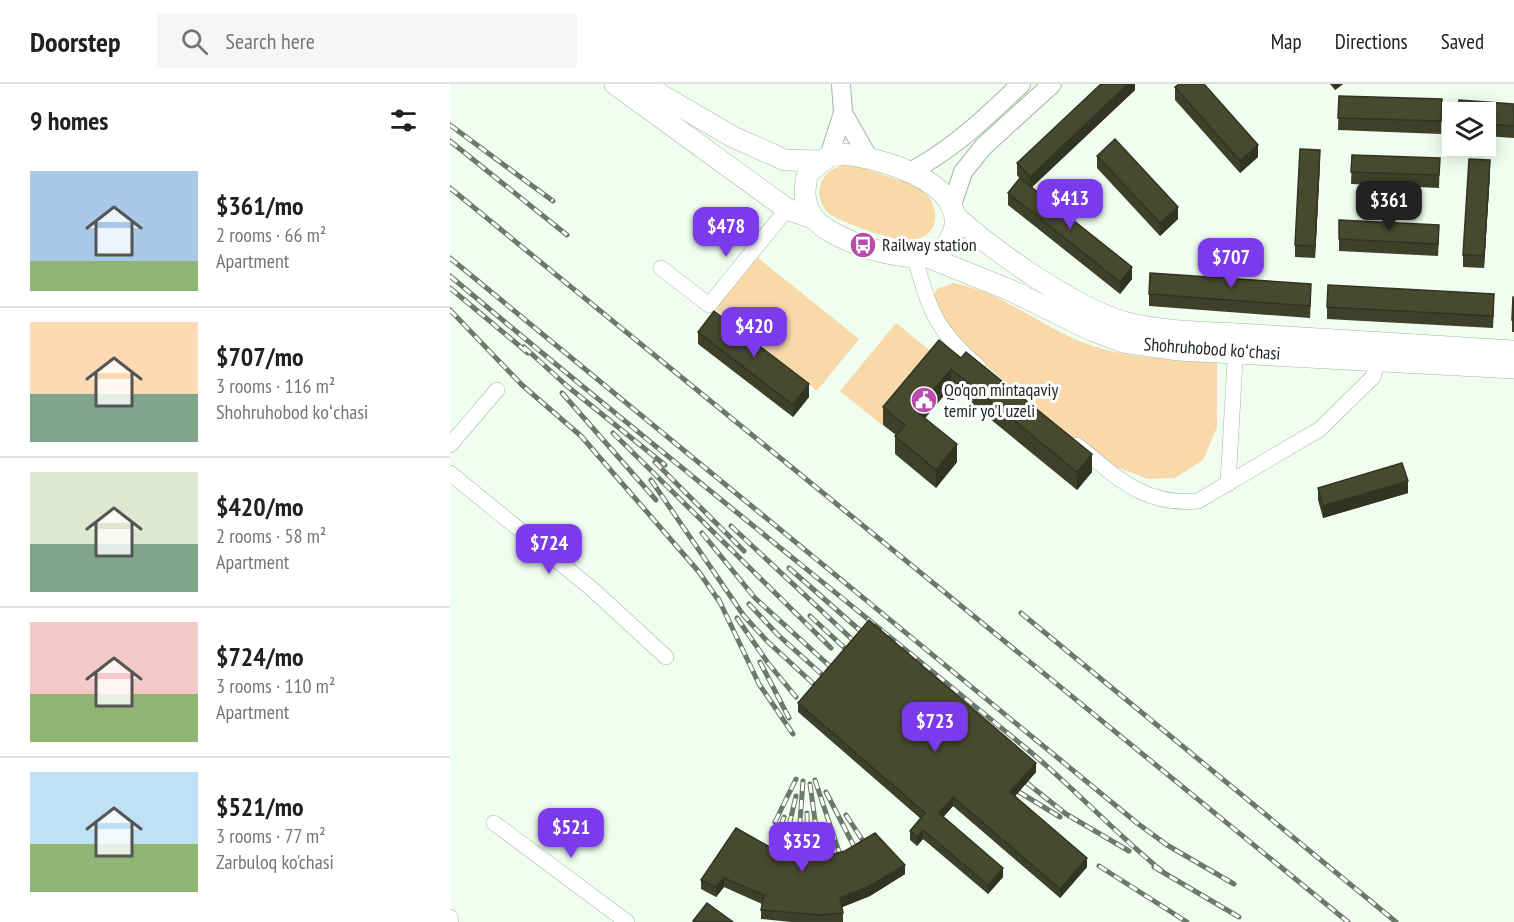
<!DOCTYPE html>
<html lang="en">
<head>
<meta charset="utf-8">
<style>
  :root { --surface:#fff; --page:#f6f6f6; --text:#202124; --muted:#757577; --line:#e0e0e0; --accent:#7c3aed }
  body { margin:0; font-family:"PT Sans Narrow",sans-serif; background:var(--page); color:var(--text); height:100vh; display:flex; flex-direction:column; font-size:22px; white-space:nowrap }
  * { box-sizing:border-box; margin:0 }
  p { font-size:20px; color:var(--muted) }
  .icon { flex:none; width:33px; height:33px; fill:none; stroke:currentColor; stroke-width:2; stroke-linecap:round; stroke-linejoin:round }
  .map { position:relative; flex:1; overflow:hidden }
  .side { display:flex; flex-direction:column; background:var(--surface); width:450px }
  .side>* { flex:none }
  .fabs { position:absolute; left:992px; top:18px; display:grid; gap:12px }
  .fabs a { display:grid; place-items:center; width:54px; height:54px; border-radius:0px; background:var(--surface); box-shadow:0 3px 15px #0003; font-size:30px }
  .price { position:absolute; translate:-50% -51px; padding:0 14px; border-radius:12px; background:var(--accent); color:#fff; font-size:20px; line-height:39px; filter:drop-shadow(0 2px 3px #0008) }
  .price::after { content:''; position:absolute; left:50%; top:36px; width:18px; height:14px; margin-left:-9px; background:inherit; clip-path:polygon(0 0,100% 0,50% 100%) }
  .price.current { background:#222; color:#fff }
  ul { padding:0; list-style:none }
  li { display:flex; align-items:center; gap:18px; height:150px; padding:0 30px }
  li+li { border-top:2px solid var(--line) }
  li span { display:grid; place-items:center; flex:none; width:168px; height:120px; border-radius:0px; color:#555 }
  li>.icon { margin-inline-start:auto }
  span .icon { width:72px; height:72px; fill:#fffc; stroke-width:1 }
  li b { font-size:26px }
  h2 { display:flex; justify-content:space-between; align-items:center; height:72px; padding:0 30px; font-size:26px }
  header { display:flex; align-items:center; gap:36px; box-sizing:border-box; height:84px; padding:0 30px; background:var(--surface); border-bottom:2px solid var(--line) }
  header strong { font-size:28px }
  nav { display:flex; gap:33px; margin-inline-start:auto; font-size:21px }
  .search { width:420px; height:54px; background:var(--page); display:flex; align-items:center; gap:15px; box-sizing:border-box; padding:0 21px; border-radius:0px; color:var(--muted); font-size:22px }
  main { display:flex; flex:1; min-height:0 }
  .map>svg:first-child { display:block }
  .green { fill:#f9d8aa }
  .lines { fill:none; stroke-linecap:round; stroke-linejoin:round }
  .minor-casing { stroke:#a1b7a1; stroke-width:16 }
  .major-casing { stroke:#a1b7a1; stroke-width:20 }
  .highway-casing { stroke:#a1b7a1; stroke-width:22 }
  .minor { stroke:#fff; stroke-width:15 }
  .major { stroke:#fff; stroke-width:18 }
  .highway { stroke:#fff; stroke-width:21 }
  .rail-casing { stroke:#6d786d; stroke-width:5 }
  .rail { stroke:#fff; stroke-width:3; stroke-dasharray:9; stroke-linecap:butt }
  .wall { fill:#3e4029 }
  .shaded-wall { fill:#323422 }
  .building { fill:#484a30; stroke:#323422; stroke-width:1.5 }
  .labels { text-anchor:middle; stroke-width:6; stroke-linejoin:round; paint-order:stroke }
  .poi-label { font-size:18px; fill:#202920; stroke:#fff; text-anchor:start }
  .street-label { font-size:18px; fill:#202920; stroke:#fff }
</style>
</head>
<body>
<header>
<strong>Doorstep</strong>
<div class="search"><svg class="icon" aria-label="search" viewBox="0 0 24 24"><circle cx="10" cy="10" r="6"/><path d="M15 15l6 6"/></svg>Search here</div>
<nav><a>Map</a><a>Directions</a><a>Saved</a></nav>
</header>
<main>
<section class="side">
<h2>9 homes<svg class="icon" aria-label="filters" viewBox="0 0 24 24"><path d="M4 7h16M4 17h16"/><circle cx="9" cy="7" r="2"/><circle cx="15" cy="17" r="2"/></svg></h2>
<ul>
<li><span style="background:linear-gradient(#a9c7e8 75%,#8fb573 0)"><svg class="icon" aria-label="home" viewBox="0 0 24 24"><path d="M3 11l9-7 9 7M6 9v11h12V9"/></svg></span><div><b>$361/mo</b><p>2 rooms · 66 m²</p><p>Apartment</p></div></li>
<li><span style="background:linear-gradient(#ffd9b3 60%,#7fa58c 0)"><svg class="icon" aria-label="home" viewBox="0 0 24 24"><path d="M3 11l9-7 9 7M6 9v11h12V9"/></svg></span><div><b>$707/mo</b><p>3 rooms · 116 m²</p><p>Shohruhobod koʻchasi</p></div></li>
<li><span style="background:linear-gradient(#dfe7d0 60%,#7fa58c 0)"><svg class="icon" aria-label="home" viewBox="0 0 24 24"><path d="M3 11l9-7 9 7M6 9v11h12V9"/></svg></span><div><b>$420/mo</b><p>2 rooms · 58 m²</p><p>Apartment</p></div></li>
<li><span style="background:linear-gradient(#f6c9c9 60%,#8fb573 0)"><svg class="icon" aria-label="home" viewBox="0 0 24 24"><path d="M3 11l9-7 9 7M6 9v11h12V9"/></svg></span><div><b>$724/mo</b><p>3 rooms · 110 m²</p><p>Apartment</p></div></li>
<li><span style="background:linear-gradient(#bfe0f5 60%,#8fb573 0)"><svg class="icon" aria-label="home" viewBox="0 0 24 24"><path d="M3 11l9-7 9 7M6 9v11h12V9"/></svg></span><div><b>$521/mo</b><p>3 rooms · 77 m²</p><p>Zarbuloq ko'chasi</p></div></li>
</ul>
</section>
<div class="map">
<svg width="1064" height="838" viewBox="0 0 1064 838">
  <rect width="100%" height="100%" fill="#effeef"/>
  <g class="green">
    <path d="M 394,81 L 407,82 L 467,102 C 491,117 494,154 460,156 C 440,157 397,140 379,130 C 361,111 369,87 394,81 Z"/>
    <path d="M 307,173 L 409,255 L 367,307 L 265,225 Z"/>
    <path d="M 503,199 C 549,207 585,238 627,256 C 670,275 721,275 767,277 L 767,343 L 753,376 L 725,394 L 698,395 L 666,383 L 625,357 L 501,252 L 481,215 L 487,205 Z"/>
    <path d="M 446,239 L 488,273 L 432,341 L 390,307 Z"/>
  </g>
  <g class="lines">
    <defs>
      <g id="minor">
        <path d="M 465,174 C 479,225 486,247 528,282"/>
        <path d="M 211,184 L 259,221 L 337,125"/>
        <path d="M 0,361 L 47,306"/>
        <path d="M 627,361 C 667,393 693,422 748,417 L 870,345 L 923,293 L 928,276"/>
        <path d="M 0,389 L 142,505 L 216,573"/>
        <path d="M 778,400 L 786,259"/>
        <path d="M 44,739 L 177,838"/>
        <path d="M 0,833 L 1,838"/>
      </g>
      <g id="major">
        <path d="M 393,29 L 419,75"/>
        <path d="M 379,72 L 393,29 L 391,0"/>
        <path d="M 458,89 C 504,65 534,35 571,0"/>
        <path d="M 502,121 L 513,88 L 533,63 L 602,0"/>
      </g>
      <g id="highway">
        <path d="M 165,0 L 337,125 L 363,134"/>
        <path d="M 192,0 L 283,53 L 335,76 L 370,77"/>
        <path d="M 392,70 C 428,73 510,96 505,142 C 503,152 497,163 488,168 C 463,184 378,156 362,132 C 353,118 354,104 358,89 L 379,72 Z"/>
        <path d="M 505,132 C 544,167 624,224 674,238 C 715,249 762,248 805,251 C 891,257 978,261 1064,267"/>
        <path d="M 478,173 L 562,207 L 641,246 L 673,258 L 729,266 L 1064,284"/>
      </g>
    </defs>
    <use href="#minor" class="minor-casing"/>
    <use href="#major" class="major-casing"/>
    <use href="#highway" class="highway-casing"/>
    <use href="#minor" class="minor"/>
    <use href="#major" class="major"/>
    <use href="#highway" class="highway"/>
    <defs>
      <g id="rail">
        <path d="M 0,41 L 103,117"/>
        <path d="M 0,57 L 117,151"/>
        <path d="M 0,104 L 898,838"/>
        <path d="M 0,174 L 687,739 L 717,761 L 784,800"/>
        <path d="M 0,192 C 190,352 385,507 577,665 C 624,704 665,749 712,787"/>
        <path d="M 0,204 L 78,269"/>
        <path d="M 0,226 L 72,301 L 131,352 L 249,488 L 271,520"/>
        <path d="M 74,263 L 117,302 L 215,381"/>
        <path d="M 112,309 L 206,416"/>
        <path d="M 163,349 L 381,564"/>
        <path d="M 205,378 L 294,467"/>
        <path d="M 201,396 L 294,532 L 318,558 L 368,604"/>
        <path d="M 281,442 L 407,560"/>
        <path d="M 252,449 L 305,514 L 384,586"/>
        <path d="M 339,484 L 414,550"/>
        <path d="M 268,514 L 309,600 L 343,650"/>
        <path d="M 299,520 L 328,551 L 377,595"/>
        <path d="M 571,529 L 946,838"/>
        <path d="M 360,532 L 399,568"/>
        <path d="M 287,534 L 318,579 L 346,613"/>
        <path d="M 310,578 L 339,634"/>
        <path d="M 365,696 L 392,777"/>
        <path d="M 577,699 L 616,730 L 679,767"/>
        <path d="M 360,700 L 371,780"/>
        <path d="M 376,708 L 408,770"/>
        <path d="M 569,708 L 610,733"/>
        <path d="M 357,729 L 358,780"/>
        <path d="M 396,731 L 417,763"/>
        <path d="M 325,738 L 346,695"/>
        <path d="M 319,772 L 334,733"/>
        <path d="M 331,776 L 346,712"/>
        <path d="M 347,779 L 353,697"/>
        <path d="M 649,782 L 737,838"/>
        <path d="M 704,783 L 789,833"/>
      </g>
    </defs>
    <use href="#rail" class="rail-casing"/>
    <use href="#rail" class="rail"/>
  </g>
  <g class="wall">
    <path d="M 685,0 L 685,6 L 582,103 L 682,195 L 670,210 L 558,121 L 558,109 L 570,95 L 567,91 L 567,79 Z"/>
    <path d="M 880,0 L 893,0 L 885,6 Z"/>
    <path d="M 725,3 L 808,73 L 790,89 L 725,16 Z"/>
    <path d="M 889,12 L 992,15 L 991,50 L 888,46 Z"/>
    <path d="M 1064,20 L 1064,54 L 1035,52 L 1035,28 Z"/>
    <path d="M 902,71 L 990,74 L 989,104 L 901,100 Z"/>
    <path d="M 647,72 L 728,135 L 710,152 L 647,84 Z"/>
    <path d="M 870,78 L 865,174 L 845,173 L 845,161 Z"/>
    <path d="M 1040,89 L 1034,184 L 1013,183 L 1013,171 Z"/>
    <path d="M 989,154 L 988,172 L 889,167 L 889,155 Z"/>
    <path d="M 699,210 L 861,213 L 860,234 L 699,222 Z"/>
    <path d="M 1064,213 L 1064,248 L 1062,248 L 1062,236 Z"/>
    <path d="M 877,223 L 1044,223 L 1043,244 L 877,235 Z"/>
    <path d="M 248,248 L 359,313 L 343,333 L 248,260 Z"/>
    <path d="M 489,256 L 642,388 L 627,406 L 501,303 L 475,334 L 507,378 L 486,404 L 445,370 L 445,352 L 446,351 L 433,341 L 433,323 Z"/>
    <path d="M 868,404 L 958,409 L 873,434 L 868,416 Z"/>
    <path d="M 348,619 L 586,688 L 565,712 L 637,783 L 610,814 L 503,722 L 493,733 L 553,793 L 538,810 L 473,755 L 467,762 L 460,756 L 460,747 L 471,735 L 348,628 Z"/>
    <path d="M 325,766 L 455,790 L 420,812 L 392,823 L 393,829 L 393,838 L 341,838 L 311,835 L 311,826 L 312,820 L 274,803 L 266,813 L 251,805 L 251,796 Z"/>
  </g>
  <g class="shaded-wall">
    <path d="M 678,0 L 685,0 L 685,6 L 580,105 L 580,93 Z"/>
    <path d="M 885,0 L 893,0 L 885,6 Z"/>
    <path d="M 808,61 L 808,73 L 790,89 L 790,77 Z"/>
    <path d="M 870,66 L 870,78 L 865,174 L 865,162 Z"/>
    <path d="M 1040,76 L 1040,89 L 1034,184 L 1034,172 Z"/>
    <path d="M 728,123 L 728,135 L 710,152 L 710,139 Z"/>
    <path d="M 682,183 L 682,195 L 670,210 L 670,198 Z"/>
    <path d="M 501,285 L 501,303 L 466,345 L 466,327 Z"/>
    <path d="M 359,300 L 359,313 L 343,333 L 343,321 Z"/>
    <path d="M 507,360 L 507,378 L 486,404 L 486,386 Z"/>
    <path d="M 642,370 L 642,388 L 627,406 L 627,388 Z"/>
    <path d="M 958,397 L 958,409 L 873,434 L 873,422 Z"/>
    <path d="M 586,679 L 586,688 L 560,718 L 560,708 Z"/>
    <path d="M 503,713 L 503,722 L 489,738 L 489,729 Z"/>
    <path d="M 473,746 L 473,755 L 467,762 L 467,753 Z"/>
    <path d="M 637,774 L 637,783 L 610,814 L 610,805 Z"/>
    <path d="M 455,781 L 455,790 L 420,812 L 390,824 L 390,814 Z"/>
    <path d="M 553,784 L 553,793 L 538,810 L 538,801 Z"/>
    <path d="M 274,794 L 274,803 L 266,813 L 266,803 Z"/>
  </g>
  <g class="building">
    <path d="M 651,0 L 678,0 L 580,93 L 567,79 Z"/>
    <path d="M 729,0 L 754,0 L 808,61 L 790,77 L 725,3 Z"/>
    <path d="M 889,12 L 992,15 L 991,37 L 888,34 Z"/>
    <path d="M 1009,16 L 1064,20 L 1064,42 L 1035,40 L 1035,28 L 1008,28 Z"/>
    <path d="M 665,55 L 728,123 L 710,139 L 647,72 Z"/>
    <path d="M 850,65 L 870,66 L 865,162 L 845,161 Z"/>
    <path d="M 902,71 L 990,74 L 989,91 L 901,88 Z"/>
    <path d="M 1019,75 L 1040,76 L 1034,172 L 1013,171 Z"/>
    <path d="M 570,94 L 682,183 L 670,198 L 558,109 Z"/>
    <path d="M 889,136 L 989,141 L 988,160 L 889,155 Z"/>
    <path d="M 700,189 L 861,200 L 860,222 L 699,210 Z"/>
    <path d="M 878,201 L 1044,210 L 1043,232 L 877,223 Z"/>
    <path d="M 1063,213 L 1064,213 L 1064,236 L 1062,236 Z"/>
    <path d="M 264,227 L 359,300 L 343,321 L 248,248 Z"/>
    <path d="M 489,256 L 511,274 L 516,268 L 642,370 L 627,388 L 501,285 L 466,327 L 507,360 L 486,386 L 445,352 L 455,341 L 433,323 Z"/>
    <path d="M 952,379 L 958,397 L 873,422 L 868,404 Z"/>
    <path d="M 419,536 L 586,679 L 560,708 L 637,774 L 610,805 L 503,713 L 489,729 L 553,784 L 538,801 L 473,746 L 467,753 L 460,747 L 475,729 L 348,619 Z"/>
    <path d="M 286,744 L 325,766 L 380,771 L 395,767 L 425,749 L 455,781 L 420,802 L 390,814 L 393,829 L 369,831 L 311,826 L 314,811 L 274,794 L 266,803 L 251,796 Z"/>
    <path d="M 257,819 L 283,838 L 244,838 L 243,837 Z"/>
  </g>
  <defs>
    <symbol id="bus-disc" viewBox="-11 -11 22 22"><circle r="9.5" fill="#b94cac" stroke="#fff"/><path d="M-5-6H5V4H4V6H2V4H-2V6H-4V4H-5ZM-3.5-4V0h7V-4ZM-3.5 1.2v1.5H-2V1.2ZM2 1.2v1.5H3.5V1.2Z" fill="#fff"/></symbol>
    <symbol id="civic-disc" viewBox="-11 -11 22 22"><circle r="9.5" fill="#b94cac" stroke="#fff"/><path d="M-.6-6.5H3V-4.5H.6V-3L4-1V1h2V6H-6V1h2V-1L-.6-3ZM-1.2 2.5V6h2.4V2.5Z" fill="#fff"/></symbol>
  </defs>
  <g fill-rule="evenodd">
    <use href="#bus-disc" x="398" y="146" width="30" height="30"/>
    <use href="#civic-disc" x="459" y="301" width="30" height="30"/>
  </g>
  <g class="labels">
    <g class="poi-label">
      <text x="432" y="167">Railway station</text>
      <text x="494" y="312">Qo'qon mintaqaviy<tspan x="494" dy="21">temir yo'l uzeli</tspan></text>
    </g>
    <g class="street-label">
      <text transform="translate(762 265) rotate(4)" y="6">Shohruhobod koʻchasi</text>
    </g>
  </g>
</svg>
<div class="fabs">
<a><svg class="icon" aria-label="layers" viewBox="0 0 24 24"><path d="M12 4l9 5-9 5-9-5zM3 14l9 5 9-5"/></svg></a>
</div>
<b class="price" style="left:620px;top:146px">$413</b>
<b class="price current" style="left:939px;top:148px">$361</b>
<b class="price" style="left:276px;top:174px">$478</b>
<b class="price" style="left:781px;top:205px">$707</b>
<b class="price" style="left:304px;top:274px">$420</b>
<b class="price" style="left:99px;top:491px">$724</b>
<b class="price" style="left:485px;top:669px">$723</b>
<b class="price" style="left:121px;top:775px">$521</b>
<b class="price" style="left:352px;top:789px">$352</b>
</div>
</main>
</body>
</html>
